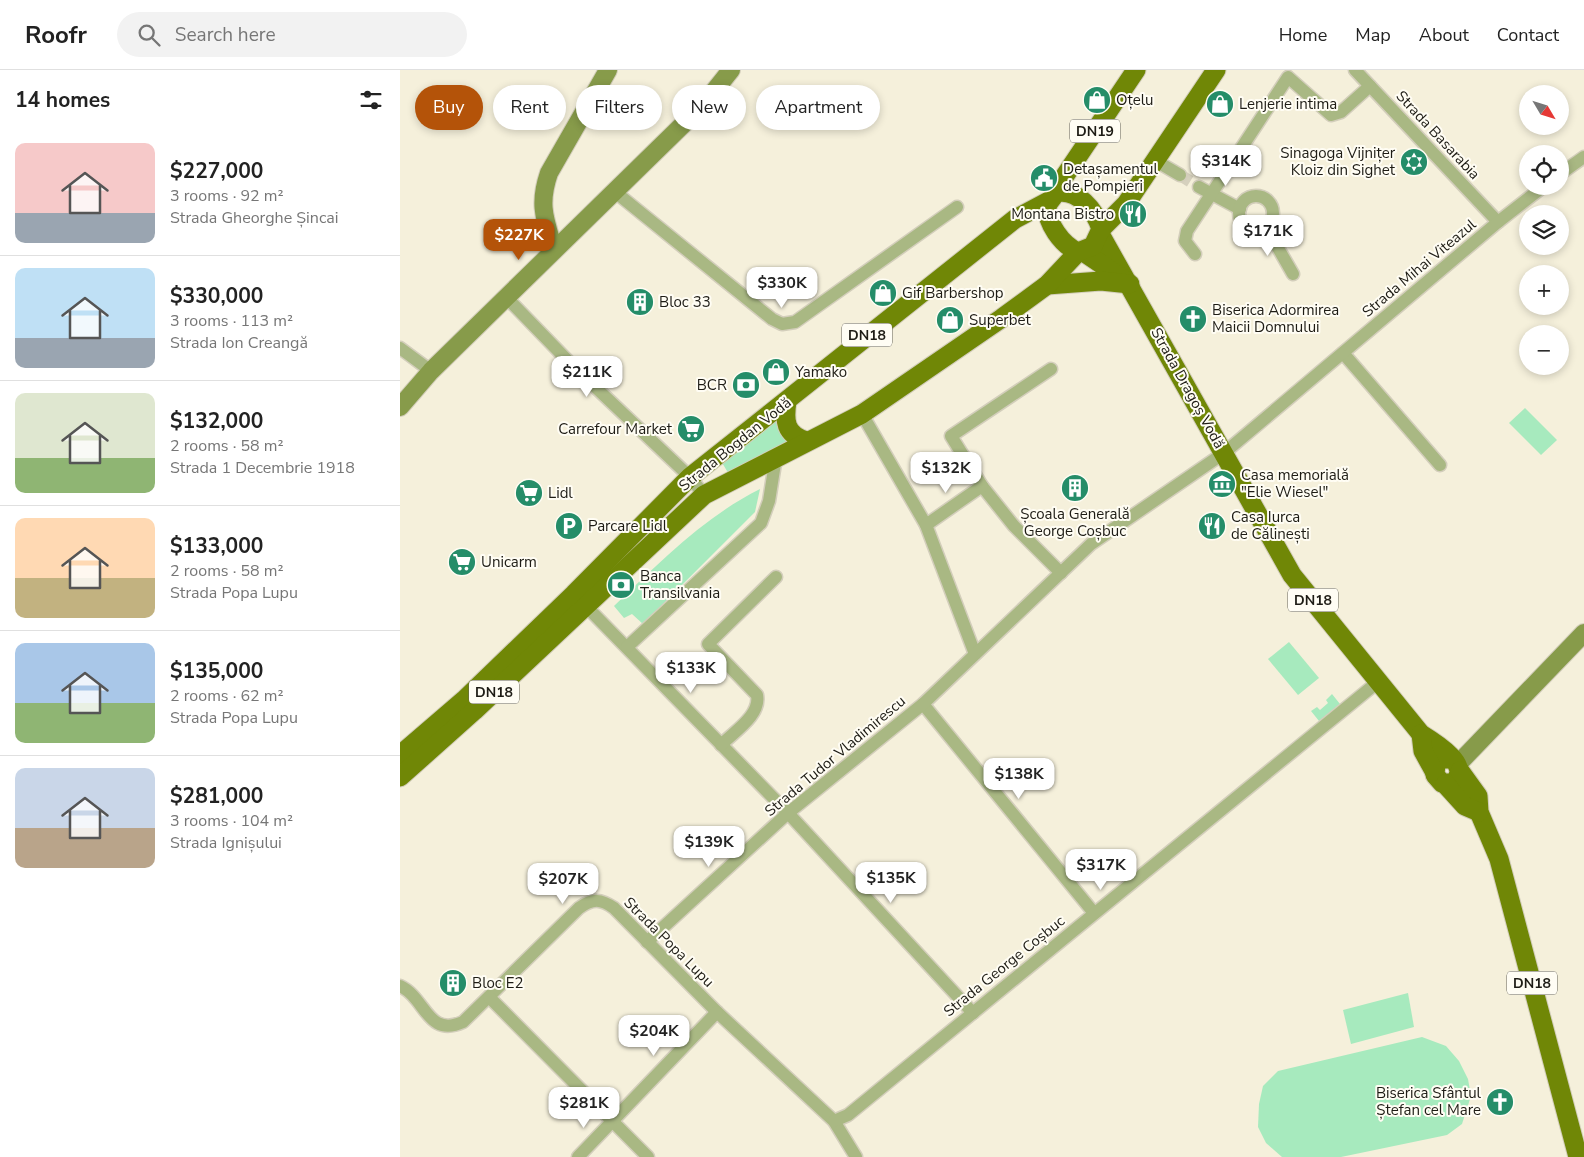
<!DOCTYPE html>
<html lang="en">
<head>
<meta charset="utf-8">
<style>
  :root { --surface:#fff; --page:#f2f2f2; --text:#222; --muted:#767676; --line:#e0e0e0; --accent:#b45309 }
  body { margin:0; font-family:"Nunito Sans",sans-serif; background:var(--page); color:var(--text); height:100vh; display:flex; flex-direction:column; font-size:19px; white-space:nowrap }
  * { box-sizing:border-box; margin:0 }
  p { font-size:16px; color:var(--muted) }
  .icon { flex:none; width:28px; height:28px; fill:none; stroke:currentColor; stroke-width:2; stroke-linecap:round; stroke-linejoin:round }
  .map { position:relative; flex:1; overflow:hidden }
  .side { display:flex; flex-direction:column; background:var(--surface); width:400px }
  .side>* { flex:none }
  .top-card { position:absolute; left:15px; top:15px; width:475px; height:45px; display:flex; gap:10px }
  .needle { width:32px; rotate:128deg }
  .fabs { position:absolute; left:1119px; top:15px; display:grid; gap:10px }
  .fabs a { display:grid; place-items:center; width:50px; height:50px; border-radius:50%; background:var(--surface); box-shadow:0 2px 8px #0003; font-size:25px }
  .price { position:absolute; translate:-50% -42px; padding:0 11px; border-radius:10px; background:#fff; color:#222; font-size:16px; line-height:32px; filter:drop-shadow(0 1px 2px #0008) }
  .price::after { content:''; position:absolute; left:50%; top:30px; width:15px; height:11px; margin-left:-8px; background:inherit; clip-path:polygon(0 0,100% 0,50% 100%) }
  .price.selected { background:var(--accent); color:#fff }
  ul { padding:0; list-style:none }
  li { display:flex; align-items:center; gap:15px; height:125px; padding:0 15px }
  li+li { border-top:1px solid var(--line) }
  li span { display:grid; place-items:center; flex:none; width:140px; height:100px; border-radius:10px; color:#555 }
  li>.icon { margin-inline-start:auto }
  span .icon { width:60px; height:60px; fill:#fffc; stroke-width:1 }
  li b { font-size:21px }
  h2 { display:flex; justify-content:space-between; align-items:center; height:60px; padding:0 15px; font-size:21px }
  .pill { padding:0 18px; border-radius:22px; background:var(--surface); box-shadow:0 2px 8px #0003; font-size:18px; line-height:45px }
  .pill.selected { background:var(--accent); color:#fff }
  header { display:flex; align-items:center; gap:30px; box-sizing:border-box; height:70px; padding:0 25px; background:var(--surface); border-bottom:1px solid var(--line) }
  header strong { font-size:24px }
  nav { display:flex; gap:28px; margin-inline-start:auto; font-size:18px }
  .search { width:350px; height:45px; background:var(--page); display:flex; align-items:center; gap:12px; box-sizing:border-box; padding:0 18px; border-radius:28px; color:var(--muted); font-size:19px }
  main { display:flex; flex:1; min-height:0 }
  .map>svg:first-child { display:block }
  .green { fill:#a7eabe }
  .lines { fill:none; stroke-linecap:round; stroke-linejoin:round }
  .minor-tunnel { stroke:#d5d0bd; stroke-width:12; stroke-dasharray:12 6; stroke-linecap:butt }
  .minor-casing { stroke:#d3cebb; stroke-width:15 }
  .secondary-casing { stroke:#d3cebb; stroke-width:20 }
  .primary-casing { stroke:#d3cebb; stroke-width:21 }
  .minor { stroke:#a9b883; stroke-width:12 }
  .secondary { stroke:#879b4a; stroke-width:18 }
  .primary { stroke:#708706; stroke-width:19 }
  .labels { text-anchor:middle; stroke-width:4; stroke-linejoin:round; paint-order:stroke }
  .shield { fill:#fffdf4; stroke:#626058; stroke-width:1 }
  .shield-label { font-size:14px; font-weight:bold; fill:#1e1c15 }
  .poi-label { font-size:15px; fill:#1e1c15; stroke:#fffdf4; text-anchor:start }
  .street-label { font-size:15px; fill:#1e1c15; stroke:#fffdf4 }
</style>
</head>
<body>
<header>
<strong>Roofr</strong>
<div class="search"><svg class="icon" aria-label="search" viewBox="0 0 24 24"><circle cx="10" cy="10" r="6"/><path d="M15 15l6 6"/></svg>Search here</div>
<nav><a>Home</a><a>Map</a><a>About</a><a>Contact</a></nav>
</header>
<main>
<section class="side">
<h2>14 homes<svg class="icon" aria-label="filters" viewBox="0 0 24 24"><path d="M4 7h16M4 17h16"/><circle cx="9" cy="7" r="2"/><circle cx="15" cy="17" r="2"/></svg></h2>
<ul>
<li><span style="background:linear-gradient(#f6c9c9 70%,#9aa5b1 0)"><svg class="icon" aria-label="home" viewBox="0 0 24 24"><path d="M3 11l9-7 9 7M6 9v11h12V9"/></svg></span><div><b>$227,000</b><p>3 rooms · 92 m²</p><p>Strada Gheorghe Șincai</p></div></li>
<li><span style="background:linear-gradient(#bfe0f5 70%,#9aa5b1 0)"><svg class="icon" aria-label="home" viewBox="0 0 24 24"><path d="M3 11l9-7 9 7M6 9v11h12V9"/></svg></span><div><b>$330,000</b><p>3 rooms · 113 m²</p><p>Strada Ion Creangă</p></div></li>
<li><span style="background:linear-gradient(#dfe7d0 65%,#8fb573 0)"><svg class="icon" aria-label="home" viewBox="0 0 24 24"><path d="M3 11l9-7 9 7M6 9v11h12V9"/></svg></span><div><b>$132,000</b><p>2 rooms · 58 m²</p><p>Strada 1 Decembrie 1918</p></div></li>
<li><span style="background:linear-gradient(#ffd9b3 60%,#c2b280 0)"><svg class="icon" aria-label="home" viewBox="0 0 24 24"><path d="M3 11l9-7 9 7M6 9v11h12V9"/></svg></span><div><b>$133,000</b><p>2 rooms · 58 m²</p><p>Strada Popa Lupu</p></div></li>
<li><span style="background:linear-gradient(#a9c7e8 60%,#8fb573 0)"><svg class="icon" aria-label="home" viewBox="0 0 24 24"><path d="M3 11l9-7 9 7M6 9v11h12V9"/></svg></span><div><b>$135,000</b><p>2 rooms · 62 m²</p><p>Strada Popa Lupu</p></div></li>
<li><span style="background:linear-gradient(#c9d6e8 60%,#b9a48a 0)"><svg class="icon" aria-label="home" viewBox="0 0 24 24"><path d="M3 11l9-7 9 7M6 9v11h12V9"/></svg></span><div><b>$281,000</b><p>3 rooms · 104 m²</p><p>Strada Ignișului</p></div></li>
</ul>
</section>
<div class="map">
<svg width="1184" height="1087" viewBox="0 0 1184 1087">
  <rect width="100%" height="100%" fill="#f5f0db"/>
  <g class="green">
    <path d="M 1125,338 L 1157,370 L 1141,385 L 1109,353 Z"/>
    <path d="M 377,347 L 392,369 L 330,406 L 321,391 Z"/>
    <path d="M 360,419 L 355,442 L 243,554 L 232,544 L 224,548 L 214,536 C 259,493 304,447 360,419 Z"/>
    <path d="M 889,572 L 919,608 L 898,625 L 868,589 Z"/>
    <path d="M 932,624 L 940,634 L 919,651 L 911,641 L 917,637 L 920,640 L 928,633 L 926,630 Z"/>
    <path d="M 1008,923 L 1014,957 L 951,974 L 943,940 Z"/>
    <path d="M 1022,967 L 1046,976 L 1059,991 L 1068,1009 L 1071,1026 L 1062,1054 L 1047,1065 L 941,1087 L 882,1087 L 866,1073 L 858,1057 L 859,1034 L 863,1016 L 878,1001 Z"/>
  </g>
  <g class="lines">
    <path class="minor-tunnel" d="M 780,105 L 799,117"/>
    <defs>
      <g id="minor">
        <path d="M 955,0 L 1098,152"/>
        <path d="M 756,91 L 780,105"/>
        <path d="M 1160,104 L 1184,87"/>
        <path d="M 799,117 L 840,139"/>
        <path d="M 214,121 L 372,249 L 382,254 L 395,252 L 557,137"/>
        <circle cx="856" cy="143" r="17"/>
        <path d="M 866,157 L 893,204"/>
        <path d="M 795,184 L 785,171 L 787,161 L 888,7 L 931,45 L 941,42 L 970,16"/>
        <path d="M 106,227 L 171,294 L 290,407 L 304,425"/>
        <path d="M 0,278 L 31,301"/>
        <path d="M 943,283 L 1040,395"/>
        <path d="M 651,299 L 551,366 L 582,416 L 614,456 L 661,503"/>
        <path d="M 462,344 L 526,455 L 575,584"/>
        <path d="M 526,455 L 582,416"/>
        <path d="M 181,531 L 388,743 L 573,943"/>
        <path d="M 227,577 L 361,453 L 369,431 L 376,387"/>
        <path d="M 523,634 L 694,843"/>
        <path d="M 321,675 C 335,661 361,645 357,625 L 308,574 L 376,507"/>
        <path d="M 247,872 L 388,743 L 523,634 L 691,474 L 824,383 L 1098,152 L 1144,116"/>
        <path d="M 0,916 C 26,928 27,968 63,952 L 179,838 C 193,828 201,829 214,838 L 317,942 L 434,1051 L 456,1087"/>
        <path d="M 89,927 L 248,1087"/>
        <path d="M 434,1051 L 448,1045 L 979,611"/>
        <path d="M 178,1087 L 317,942"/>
      </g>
      <g id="secondary">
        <path d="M 154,180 C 145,149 138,135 149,103 L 208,0"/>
        <path d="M 0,337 L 31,301 L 303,35 L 331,0"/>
        <path d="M 1058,694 L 1184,563"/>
      </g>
      <g id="primary">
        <path d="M 656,123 L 660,113 L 736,0"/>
        <path d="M 701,159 L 726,134 L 816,0"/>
        <path d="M 700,164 L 892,505 L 1021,664 C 1034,672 1075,697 1052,713 L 1042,713 L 1035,705 L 1036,694 L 1042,689 L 1052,689"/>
        <path d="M 682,181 L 725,210"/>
        <path d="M 647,215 L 701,211 L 730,214"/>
        <path d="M 387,331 C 384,351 385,364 406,371"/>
        <path d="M 1021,664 L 1023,681 L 1034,701"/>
        <path d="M 0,685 L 64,630 L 174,524 L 290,407 L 615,149 L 649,131"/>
        <path d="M 1060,701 L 1078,726 L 1079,742 L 1099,789 L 1178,1087"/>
        <path d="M 0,707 L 74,641 L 304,425 L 462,344 L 602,248 L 647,215 L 678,182 L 693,176 L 701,159 C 695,140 677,118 656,123 L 647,135 C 646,153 662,175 678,182"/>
        <path d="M 1045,714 L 1065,736 L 1079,742"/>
      </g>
    </defs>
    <use href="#minor" class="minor-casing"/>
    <use href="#secondary" class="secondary-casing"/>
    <use href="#primary" class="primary-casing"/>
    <use href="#minor" class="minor"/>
    <use href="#secondary" class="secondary"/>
    <use href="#primary" class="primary"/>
  </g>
  <defs>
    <symbol id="shop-disc" viewBox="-11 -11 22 22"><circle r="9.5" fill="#258d69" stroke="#fffdf4"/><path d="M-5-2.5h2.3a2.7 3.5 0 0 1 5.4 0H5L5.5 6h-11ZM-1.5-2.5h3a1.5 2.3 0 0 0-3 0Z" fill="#fff"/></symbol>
    <symbol id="synagogue-disc" viewBox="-11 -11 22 22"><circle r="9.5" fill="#258d69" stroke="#fffdf4"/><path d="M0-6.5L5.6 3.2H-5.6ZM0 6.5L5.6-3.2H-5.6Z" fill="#fff"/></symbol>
    <symbol id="civic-disc" viewBox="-11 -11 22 22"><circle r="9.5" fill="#258d69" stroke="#fffdf4"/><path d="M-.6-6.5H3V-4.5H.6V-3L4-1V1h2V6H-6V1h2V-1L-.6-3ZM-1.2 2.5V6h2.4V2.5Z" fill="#fff"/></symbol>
    <symbol id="restaurant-disc" viewBox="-11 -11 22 22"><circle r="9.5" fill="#258d69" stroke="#fffdf4"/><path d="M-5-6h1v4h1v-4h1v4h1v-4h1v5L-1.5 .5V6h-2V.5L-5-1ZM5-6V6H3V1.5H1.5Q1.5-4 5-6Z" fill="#fff"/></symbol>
    <symbol id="building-disc" viewBox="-11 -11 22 22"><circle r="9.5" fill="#258d69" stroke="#fffdf4"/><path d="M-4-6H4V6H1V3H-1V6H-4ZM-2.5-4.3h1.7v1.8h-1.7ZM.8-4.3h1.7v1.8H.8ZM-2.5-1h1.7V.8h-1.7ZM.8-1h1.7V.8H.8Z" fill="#fff"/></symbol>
    <symbol id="church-disc" viewBox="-11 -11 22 22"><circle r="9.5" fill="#258d69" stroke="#fffdf4"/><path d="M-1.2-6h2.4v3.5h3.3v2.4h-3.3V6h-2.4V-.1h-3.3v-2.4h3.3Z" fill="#fff"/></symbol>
    <symbol id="bank-disc" viewBox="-11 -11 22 22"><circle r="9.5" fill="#258d69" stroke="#fffdf4"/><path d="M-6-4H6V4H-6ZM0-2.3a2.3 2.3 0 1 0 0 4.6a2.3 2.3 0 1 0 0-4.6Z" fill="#fff"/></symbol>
    <symbol id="supermarket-disc" viewBox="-11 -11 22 22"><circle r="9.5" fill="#258d69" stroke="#fffdf4"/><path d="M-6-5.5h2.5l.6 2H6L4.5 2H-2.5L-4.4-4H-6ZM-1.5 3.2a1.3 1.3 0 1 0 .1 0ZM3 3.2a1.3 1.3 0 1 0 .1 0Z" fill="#fff"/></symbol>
    <symbol id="museum-disc" viewBox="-11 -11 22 22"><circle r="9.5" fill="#258d69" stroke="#fffdf4"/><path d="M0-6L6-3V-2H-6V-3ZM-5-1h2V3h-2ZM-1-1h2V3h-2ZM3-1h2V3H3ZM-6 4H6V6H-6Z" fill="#fff"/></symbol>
    <symbol id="parking-disc" viewBox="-11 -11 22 22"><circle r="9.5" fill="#258d69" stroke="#fffdf4"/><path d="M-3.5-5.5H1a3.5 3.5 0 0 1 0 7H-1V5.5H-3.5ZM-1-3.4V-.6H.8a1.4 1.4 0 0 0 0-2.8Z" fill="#fff"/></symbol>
  </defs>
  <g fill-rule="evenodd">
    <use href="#shop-disc" x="681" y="14" width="32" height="32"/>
    <use href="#shop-disc" x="804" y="18" width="32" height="32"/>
    <use href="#synagogue-disc" x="998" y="76" width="32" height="32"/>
    <use href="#civic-disc" x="628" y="92" width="32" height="32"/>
    <use href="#restaurant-disc" x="717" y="128" width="32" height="32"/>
    <use href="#shop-disc" x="467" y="207" width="32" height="32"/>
    <use href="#building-disc" x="224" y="216" width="32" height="32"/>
    <use href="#church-disc" x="777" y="233" width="32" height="32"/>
    <use href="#shop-disc" x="534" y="234" width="32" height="32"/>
    <use href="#shop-disc" x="360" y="286" width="32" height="32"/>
    <use href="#bank-disc" x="330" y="299" width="32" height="32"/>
    <use href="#supermarket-disc" x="275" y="343" width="32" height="32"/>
    <use href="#museum-disc" x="806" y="398" width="32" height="32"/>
    <use href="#building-disc" x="659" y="402" width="32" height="32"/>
    <use href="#supermarket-disc" x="113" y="407" width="32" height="32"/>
    <use href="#parking-disc" x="153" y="440" width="32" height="32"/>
    <use href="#restaurant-disc" x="796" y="440" width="32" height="32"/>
    <use href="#supermarket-disc" x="46" y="476" width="32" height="32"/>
    <use href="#bank-disc" x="205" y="499" width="32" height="32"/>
    <use href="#building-disc" x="37" y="897" width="32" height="32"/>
    <use href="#church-disc" x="1084" y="1016" width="32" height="32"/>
  </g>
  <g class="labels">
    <g class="shield">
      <rect x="670" y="49.5" width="50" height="23" rx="4"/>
      <rect x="442" y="253.5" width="50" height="23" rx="4"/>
      <rect x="888" y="518.5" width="50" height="23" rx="4"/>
      <rect x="69" y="610.5" width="50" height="23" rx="4"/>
      <rect x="1107" y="901.5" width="50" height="23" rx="4"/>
    </g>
    <g class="shield-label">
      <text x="695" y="66">DN19</text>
      <text x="467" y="270">DN18</text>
      <text x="913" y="535">DN18</text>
      <text x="94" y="627">DN18</text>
      <text x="1132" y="918">DN18</text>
    </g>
    <g class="poi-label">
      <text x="716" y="35">Oțelu</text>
      <text x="839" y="39">Lenjerie intima</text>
      <text x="995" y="88" text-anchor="end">Sinagoga Vijnițer<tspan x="995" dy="17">Kloiz din Sighet</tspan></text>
      <text x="663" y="104">Detașamentul<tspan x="663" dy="17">de Pompieri</tspan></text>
      <text x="714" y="149" text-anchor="end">Montana Bistro</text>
      <text x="502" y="228">Gif Barbershop</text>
      <text x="259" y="237">Bloc 33</text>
      <text x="812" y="245">Biserica Adormirea<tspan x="812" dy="17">Maicii Domnului</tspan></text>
      <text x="569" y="255">Superbet</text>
      <text x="395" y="307">Yamako</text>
      <text x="327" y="320" text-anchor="end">BCR</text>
      <text x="272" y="364" text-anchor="end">Carrefour Market</text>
      <text x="841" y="410">Casa memorială<tspan x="841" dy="17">"Elie Wiesel"</tspan></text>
      <text x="148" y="428">Lidl</text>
      <text x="675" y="449" text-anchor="middle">Școala Generală<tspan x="675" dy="17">George Coșbuc</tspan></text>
      <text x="831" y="452">Casa Iurca<tspan x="831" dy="17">de Călinești</tspan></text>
      <text x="188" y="461">Parcare Lidl</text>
      <text x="81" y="497">Unicarm</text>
      <text x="240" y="511">Banca<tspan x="240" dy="17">Transilvania</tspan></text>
      <text x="72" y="918">Bloc E2</text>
      <text x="1081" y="1028" text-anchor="end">Biserica Sfântul<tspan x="1081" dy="17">Ștefan cel Mare</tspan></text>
    </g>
    <g class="street-label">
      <text transform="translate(1038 65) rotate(47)" y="5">Strada Basarabia</text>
      <text transform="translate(1019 198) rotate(-40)" y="5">Strada Mihai Viteazul</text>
      <text transform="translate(788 318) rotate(61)" y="5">Strada Dragoș Vodă</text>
      <text transform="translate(335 374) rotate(-39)" y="5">Strada Bogdan Vodă</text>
      <text transform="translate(435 686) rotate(-40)" y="5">Strada Tudor Vladimirescu</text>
      <text transform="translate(269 872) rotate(45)" y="5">Strada Popa Lupu</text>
      <text transform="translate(604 896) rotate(-39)" y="5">Strada George Coșbuc</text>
    </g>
  </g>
</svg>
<div class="fabs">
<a><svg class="needle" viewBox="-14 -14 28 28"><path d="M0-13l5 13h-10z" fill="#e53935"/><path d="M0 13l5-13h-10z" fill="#767676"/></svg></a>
<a><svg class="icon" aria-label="locate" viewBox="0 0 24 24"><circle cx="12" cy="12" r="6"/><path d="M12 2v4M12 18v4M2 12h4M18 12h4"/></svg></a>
<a><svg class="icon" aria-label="layers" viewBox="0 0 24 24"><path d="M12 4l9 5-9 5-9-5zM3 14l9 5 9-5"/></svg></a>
<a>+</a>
<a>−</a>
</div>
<b class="price" style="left:826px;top:117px">$314K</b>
<b class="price" style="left:868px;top:187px">$171K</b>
<b class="price selected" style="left:119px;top:191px">$227K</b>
<b class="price" style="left:382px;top:239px">$330K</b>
<b class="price" style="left:187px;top:328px">$211K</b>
<b class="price" style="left:546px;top:424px">$132K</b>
<b class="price" style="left:291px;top:624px">$133K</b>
<b class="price" style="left:619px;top:730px">$138K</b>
<b class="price" style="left:309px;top:798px">$139K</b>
<b class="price" style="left:701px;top:821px">$317K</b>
<b class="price" style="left:491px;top:834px">$135K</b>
<b class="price" style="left:163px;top:835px">$207K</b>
<b class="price" style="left:254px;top:987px">$204K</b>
<b class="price" style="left:184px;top:1059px">$281K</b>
<div class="top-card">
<a class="pill selected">Buy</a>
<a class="pill">Rent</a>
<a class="pill">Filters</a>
<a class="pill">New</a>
<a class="pill">Apartment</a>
</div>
</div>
</main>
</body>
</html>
